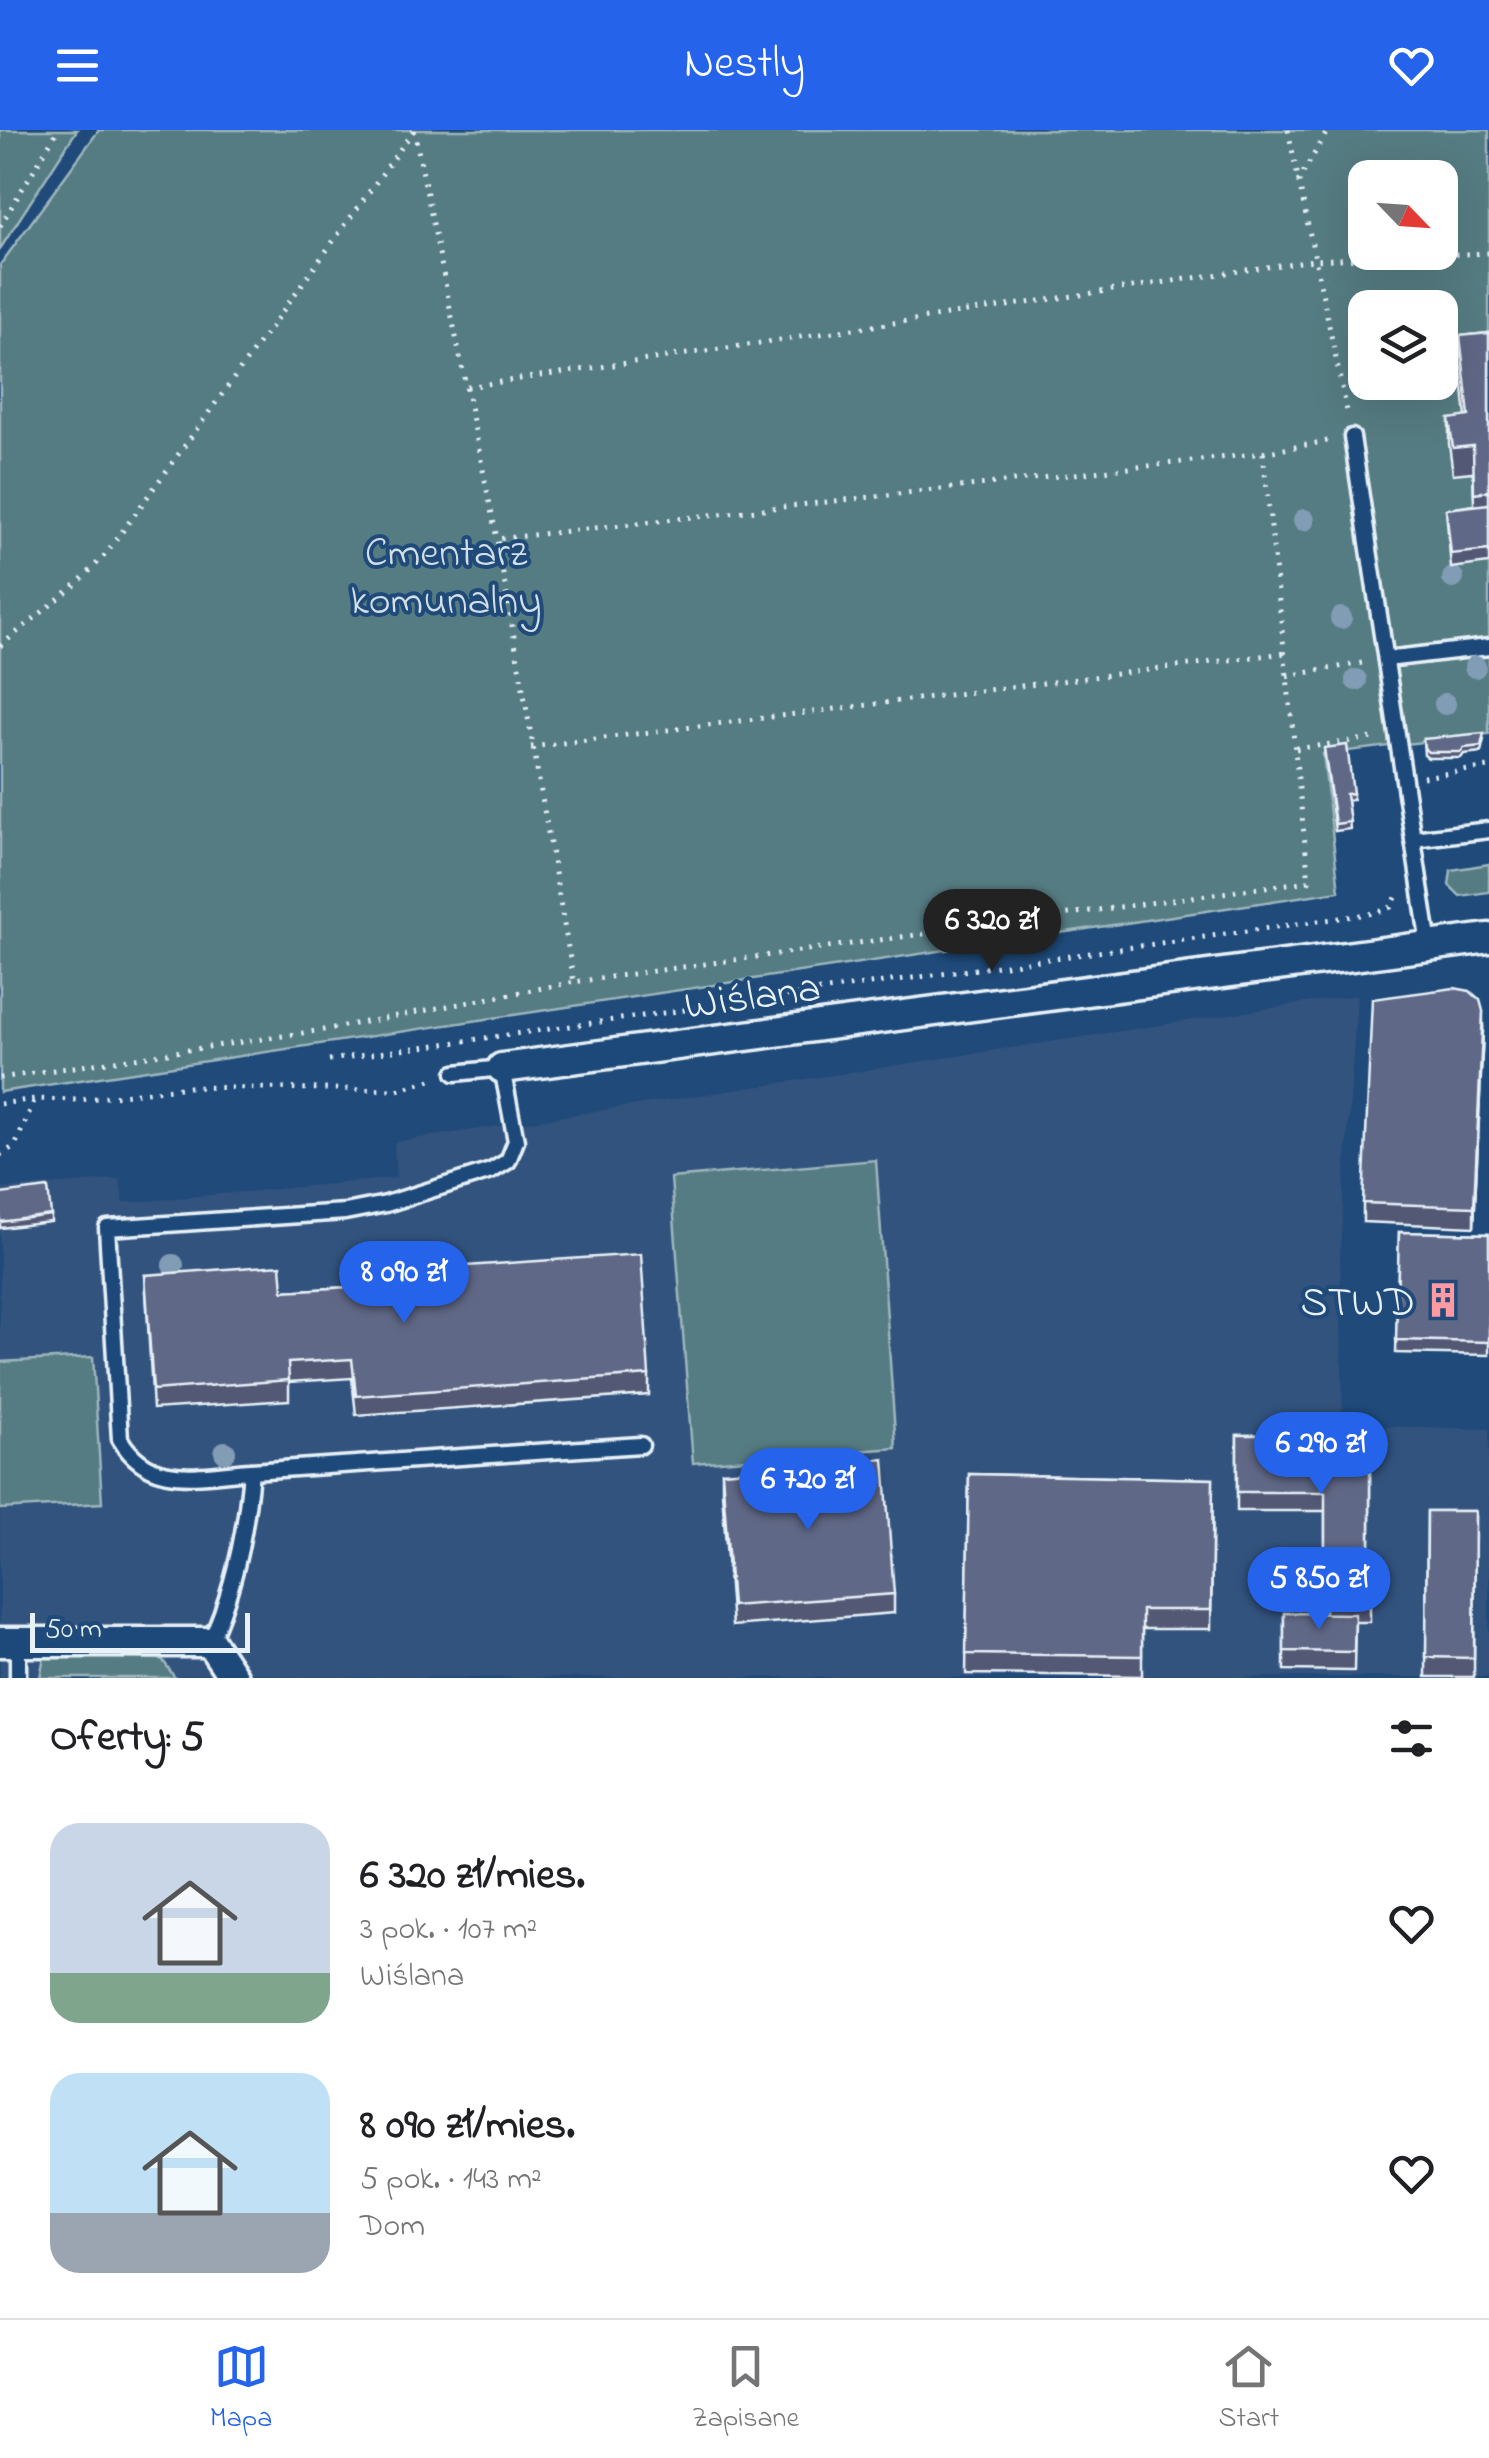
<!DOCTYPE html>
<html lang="pl">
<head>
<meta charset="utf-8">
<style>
  :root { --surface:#fff; --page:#f6f6f6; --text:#202124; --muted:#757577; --line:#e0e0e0; --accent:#2563eb }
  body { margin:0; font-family:"Indie Flower",sans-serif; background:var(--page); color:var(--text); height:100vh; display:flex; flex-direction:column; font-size:38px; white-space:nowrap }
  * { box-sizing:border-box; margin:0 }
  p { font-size:32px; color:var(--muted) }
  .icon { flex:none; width:55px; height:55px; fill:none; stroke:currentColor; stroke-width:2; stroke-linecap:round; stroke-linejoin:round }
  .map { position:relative; height:1548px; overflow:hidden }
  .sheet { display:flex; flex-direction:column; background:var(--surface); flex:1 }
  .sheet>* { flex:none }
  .needle { width:65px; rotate:115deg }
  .controls { position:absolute; left:1348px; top:30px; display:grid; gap:20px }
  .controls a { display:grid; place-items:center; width:110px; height:110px; border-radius:20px; background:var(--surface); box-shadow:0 10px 40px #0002; font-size:50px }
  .scale { position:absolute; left:30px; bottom:25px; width:220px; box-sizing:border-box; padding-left:10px; border:5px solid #e8f1f8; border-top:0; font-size:28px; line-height:35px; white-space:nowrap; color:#e8f1f8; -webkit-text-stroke:8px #1f4a7a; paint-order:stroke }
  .price { position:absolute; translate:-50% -85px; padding:0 22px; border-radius:35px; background:var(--accent); color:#fff; font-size:32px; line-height:65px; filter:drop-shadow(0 2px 5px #0008) }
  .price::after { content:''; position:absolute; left:50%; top:60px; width:30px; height:22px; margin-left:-15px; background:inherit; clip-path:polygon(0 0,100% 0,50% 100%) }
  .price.current { background:#222; color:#fff }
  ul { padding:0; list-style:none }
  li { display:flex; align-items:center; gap:30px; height:250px; padding:0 50px }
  li span { display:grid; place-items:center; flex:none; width:280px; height:200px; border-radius:30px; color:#555 }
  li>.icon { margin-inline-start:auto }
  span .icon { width:120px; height:120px; fill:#fffc; stroke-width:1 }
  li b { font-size:42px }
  h2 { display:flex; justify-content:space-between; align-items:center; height:120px; padding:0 50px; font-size:42px }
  header { display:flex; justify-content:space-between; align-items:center; height:130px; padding:0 50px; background:var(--accent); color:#fff; font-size:45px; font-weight:600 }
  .menu { display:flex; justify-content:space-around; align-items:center; height:140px; border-top:2px solid var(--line); background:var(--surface); font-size:28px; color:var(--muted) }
  .menu a { display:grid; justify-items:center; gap:5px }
  .menu .current { color:var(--accent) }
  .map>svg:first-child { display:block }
  .built { fill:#33537e }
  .green { fill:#547b82; stroke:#9eb6bd; stroke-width:2.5; fill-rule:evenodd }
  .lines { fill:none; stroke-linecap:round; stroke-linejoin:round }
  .lane-casing { stroke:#e8f1f8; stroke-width:21 }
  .street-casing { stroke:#e8f1f8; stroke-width:35 }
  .path { stroke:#e8f1f8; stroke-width:5; stroke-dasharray:2.5 8; stroke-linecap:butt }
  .lane { stroke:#1f4a7a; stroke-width:14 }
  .street { stroke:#1f4a7a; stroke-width:28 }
  .tree { fill:#819cb5 }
  .wall { fill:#535974; stroke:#e8f1f8; stroke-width:2.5 }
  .shaded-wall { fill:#44495e; stroke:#e8f1f8; stroke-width:2.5 }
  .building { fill:#616887; stroke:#e8f1f8; stroke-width:2.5 }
  .labels { text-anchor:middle; stroke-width:8; stroke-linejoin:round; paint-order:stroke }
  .park-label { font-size:42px; fill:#d2dfe6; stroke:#1f4a7a }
  .street-label { font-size:42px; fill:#e8f1f8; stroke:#1f4a7a }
  .poi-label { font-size:42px; fill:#e8f1f8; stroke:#1f4a7a; text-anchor:end }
</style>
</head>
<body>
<header><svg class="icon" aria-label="menu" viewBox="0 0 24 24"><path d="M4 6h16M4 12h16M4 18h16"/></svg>Nestly<svg class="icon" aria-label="heart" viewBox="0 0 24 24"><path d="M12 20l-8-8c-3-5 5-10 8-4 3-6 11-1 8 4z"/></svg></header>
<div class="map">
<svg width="1489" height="1548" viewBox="0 0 1489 1548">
  <rect width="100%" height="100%" fill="#1f4a7a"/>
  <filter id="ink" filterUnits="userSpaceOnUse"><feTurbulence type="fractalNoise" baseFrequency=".01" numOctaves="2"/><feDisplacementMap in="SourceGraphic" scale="20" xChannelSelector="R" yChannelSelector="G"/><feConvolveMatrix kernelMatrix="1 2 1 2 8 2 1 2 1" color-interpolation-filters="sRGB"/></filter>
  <g filter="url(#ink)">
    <path class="built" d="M 1357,865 L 1340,1121 L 1343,1295 L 1489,1299 L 1489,1547 L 0,1548 L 0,1059 L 120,1049 L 123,1073 L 396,1048 L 394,1012 Z"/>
    <g class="green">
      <path d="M 0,0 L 77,0 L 0,119 Z"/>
      <path d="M 99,0 L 1489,0 L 1489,604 L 1323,624 L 1339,761 L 0,962 L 0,135 ZM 1365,48 L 1440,48 L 1440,122 L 1365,122 ZM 1365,178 L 1440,178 L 1440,252 L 1365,252 Z"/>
      <path d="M 1489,734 L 1489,762 L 1460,766 L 1449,755 L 1451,740 Z"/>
      <path d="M 876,1030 L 896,1318 L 693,1333 L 671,1048 Z"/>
      <path d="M 93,1227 L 102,1373 L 0,1379 L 0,1232 Z"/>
      <path d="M 44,1526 L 162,1529 L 175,1548 L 40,1548 Z"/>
    </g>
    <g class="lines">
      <defs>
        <g id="lane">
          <path d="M 1352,307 L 1429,815"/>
          <path d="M 1386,529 L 1489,517"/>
          <path d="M 1413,709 L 1489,700"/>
          <path d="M 251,1341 C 200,1344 150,1360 120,1309 L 107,1098 L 345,1082 L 386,1074 L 491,1041 L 508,1031 L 516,1011 L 502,938 L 455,943"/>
          <path d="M 210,1512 C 235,1458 246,1400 251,1341 L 641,1315"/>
          <path d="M 18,1548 L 18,1512"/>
        </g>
        <g id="street">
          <path d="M 502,938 L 1489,808"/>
          <path d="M 0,1512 L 210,1512 L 234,1548"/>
        </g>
      </defs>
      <use href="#lane" class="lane-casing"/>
      <use href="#street" class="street-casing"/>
      <g class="path">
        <path d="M 414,0 L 497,409 L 574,852 L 1309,751 L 1263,323 L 497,409"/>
        <path d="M 1288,0 L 1348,286"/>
        <path d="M 1298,52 L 1328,0"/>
        <path d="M 0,96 L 58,0"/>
        <path d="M 467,257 L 1313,130 L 1489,123"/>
        <path d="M 1263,323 L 1333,310"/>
        <path d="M 0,516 L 78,453 L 106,424 L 414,0"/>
        <path d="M 1287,546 L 1368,532"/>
        <path d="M 531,617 L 1285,523"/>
        <path d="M 1296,619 L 1379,607"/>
        <path d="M 1423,647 L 1489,637"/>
        <path d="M 329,930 L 1375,783 L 1391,777 L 1399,762"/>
        <path d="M 0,948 L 323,900 L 574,852"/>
        <path d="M 0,974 L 35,969 L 80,970 L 189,957 L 397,960 L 438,948"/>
        <path d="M 0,1025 L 15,1016 L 35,969"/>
      </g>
      <use href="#lane" class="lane"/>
      <use href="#street" class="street"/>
    </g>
    <g class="tree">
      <circle cx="1304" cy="390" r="11"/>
      <circle cx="1453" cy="448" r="11"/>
      <circle cx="1341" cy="488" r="11"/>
      <circle cx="1475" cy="537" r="11"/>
      <circle cx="1356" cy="550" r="11"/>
      <circle cx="1445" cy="574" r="11"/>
      <circle cx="173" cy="1135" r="11"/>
      <circle cx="225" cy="1322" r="11"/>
    </g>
    <g class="wall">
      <path d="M 1489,203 L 1489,433 L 1451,438 L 1446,379 L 1474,375 L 1473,342 L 1453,344 L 1449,314 L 1449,289 L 1466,287 L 1460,232 L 1460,206 Z"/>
      <path d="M 1423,609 L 1484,609 L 1481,622 L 1464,624 L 1461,628 L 1428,628 L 1424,625 Z"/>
      <path d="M 1324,618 L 1353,663 L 1353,669 L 1347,670 L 1350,699 L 1335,701 Z"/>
      <path d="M 1483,900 L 1474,1097 L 1363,1092 L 1363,1073 Z"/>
      <path d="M 0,1064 L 51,1085 L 51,1092 L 0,1098 Z"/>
      <path d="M 1399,1102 L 1489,1104 L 1489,1225 L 1396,1223 Z"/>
      <path d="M 348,1144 L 649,1245 L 649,1265 L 356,1285 L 352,1248 L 289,1252 L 289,1270 L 153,1279 L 145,1145 L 283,1161 L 348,1157 Z"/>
      <path d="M 1237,1305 L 1370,1305 L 1370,1492 L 1355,1492 L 1354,1541 L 1284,1540 L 1284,1483 L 1325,1484 L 1325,1381 L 1237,1381 Z"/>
      <path d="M 722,1342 L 894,1464 L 894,1483 L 732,1496 L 722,1362 Z"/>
      <path d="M 969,1344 L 1213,1349 L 1211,1499 L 1142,1499 L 1142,1546 L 966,1544 Z"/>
      <path d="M 1427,1381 L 1475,1381 L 1474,1547 L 1426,1547 Z"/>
    </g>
    <path class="shaded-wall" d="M 1483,881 L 1483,900 L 1474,1097 L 1474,1077 Z"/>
    <g class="building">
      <path d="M 1489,203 L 1489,361 L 1474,363 L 1473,316 L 1453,318 L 1449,289 L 1469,286 L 1460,206 Z"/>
      <path d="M 1489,374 L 1489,420 L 1451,424 L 1446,379 Z"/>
      <path d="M 1484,603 L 1481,616 L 1464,618 L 1461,622 L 1428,622 L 1424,618 L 1423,609 Z"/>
      <path d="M 1347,615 L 1353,663 L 1346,664 L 1350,692 L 1335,694 L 1324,618 Z"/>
      <path d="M 1454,858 L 1470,861 L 1480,870 L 1483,881 L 1474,1077 L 1363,1073 L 1372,869 Z"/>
      <path d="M 48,1058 L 51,1085 L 0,1092 L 0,1064 Z"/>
      <path d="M 1399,1102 L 1489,1104 L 1489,1212 L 1396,1210 Z"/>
      <path d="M 641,1124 L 649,1245 L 356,1266 L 352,1229 L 288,1233 L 289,1250 L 153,1260 L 145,1145 L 281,1135 L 283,1161 L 349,1157 L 348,1144 Z"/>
      <path d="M 1237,1305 L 1370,1305 L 1370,1472 L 1325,1473 L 1325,1362 L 1237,1362 Z"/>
      <path d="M 884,1329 L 894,1464 L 732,1476 L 722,1342 Z"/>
      <path d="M 969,1344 L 1213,1349 L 1211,1480 L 1142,1480 L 1142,1526 L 966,1524 Z"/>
      <path d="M 1427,1381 L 1475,1381 L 1474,1528 L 1426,1527 Z"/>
      <path d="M 1284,1483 L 1355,1484 L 1354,1522 L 1284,1521 Z"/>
    </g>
  </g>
  <defs>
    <symbol id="building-bare" viewBox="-9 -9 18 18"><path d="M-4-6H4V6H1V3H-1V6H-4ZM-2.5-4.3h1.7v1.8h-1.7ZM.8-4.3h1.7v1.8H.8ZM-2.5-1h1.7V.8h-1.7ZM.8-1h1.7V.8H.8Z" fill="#ff9aa2" stroke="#1f4a7a" stroke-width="2.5" paint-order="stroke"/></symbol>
  </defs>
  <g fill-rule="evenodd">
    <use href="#building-bare" x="1418" y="1145" width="50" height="50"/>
  </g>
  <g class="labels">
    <g class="park-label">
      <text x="446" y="435">Cmentarz<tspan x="446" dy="48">komunalny</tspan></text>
    </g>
    <g class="street-label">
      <text transform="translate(752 864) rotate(-8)" y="15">Wiślana</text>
    </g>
    <g class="poi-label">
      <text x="1415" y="1185">STWD</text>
    </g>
  </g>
</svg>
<div class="controls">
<a><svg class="needle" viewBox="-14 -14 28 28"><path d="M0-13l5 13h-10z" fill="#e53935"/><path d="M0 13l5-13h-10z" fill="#757577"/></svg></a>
<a><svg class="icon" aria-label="layers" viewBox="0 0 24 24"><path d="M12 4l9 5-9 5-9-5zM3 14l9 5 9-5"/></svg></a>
</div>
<div class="scale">50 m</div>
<b class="price current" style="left:992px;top:844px">6 320 zł</b>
<b class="price" style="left:404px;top:1196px">8 090 zł</b>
<b class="price" style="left:1321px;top:1367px">6 290 zł</b>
<b class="price" style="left:808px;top:1403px">6 720 zł</b>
<b class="price" style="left:1319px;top:1502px">5 850 zł</b>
</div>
<section class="sheet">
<h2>Oferty: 5<svg class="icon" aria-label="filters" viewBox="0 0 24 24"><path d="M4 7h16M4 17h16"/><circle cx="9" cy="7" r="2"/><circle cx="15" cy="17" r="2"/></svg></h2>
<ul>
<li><span style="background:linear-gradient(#c9d6e8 75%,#7fa58c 0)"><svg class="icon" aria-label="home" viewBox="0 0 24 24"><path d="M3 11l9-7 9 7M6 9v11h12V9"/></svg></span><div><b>6 320 zł/mies.</b><p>3 pok. · 107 m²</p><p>Wiślana</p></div><svg class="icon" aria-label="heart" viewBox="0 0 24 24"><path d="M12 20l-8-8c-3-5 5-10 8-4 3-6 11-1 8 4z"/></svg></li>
<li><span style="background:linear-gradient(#bfe0f5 70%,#9aa5b1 0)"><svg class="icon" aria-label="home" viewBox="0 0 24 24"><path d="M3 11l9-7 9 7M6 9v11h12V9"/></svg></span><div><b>8 090 zł/mies.</b><p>5 pok. · 143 m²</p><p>Dom</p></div><svg class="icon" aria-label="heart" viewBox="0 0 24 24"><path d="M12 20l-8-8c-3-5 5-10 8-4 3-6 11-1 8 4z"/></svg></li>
</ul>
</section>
<nav class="menu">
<a class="current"><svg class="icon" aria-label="map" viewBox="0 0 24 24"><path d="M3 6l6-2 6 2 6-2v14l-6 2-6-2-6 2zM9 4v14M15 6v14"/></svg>Mapa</a>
<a><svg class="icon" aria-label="saved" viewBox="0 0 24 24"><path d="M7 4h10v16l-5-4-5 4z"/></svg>Zapisane</a>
<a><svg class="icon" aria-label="home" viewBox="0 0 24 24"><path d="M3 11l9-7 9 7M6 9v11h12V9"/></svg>Start</a>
</nav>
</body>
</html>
